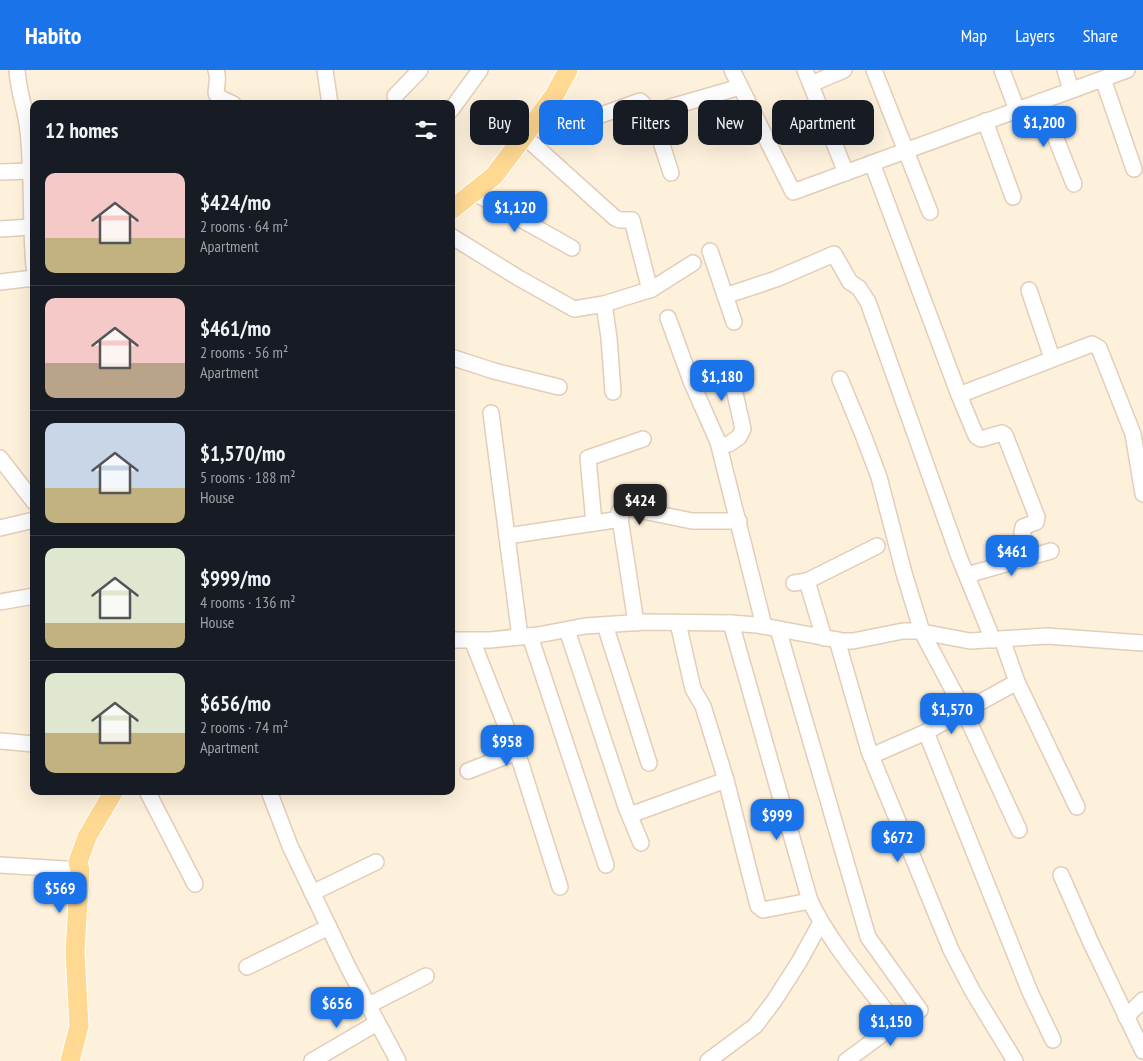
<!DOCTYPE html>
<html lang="en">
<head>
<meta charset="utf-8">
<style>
  :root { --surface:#171b24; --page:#242831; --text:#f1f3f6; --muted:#9ea1a6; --line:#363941; --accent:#1a73e8 }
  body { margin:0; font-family:"PT Sans Narrow",sans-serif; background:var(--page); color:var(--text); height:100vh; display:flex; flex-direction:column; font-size:19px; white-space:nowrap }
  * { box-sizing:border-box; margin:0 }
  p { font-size:16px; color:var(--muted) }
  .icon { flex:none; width:28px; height:28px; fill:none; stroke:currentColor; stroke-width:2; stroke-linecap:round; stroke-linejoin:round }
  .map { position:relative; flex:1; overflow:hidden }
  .side { position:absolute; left:30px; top:30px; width:425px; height:695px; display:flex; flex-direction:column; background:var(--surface); border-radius:10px; box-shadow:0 5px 20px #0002 }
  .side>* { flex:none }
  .guide { position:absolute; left:470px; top:30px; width:475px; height:45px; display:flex; gap:10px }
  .price { position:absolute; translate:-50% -42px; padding:0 11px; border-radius:10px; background:var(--accent); color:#fff; font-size:16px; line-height:32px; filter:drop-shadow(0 1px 2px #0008) }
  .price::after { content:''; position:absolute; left:50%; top:30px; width:15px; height:11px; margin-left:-8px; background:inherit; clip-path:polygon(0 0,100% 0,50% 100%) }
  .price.current { background:#222; color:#fff }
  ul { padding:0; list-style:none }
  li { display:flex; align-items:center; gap:15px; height:125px; padding:0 15px }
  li+li { border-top:1px solid var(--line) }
  li span { display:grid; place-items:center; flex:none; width:140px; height:100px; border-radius:10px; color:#555 }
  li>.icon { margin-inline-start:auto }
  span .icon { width:60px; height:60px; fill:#fffc; stroke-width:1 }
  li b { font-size:21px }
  h2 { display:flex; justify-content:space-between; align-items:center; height:60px; padding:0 15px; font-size:21px }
  .pill { padding:0 18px; border-radius:10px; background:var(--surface); box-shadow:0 5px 20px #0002; font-size:18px; line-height:45px }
  .pill.current { background:var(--accent); color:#fff }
  header { display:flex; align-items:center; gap:30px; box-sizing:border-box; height:70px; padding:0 25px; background:var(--accent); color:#fff }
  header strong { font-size:24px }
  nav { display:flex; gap:28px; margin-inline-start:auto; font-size:18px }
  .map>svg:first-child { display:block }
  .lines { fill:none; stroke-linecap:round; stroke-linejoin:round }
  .minor-casing { stroke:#e2cdb8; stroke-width:18 }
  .major-casing { stroke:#fff; stroke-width:21 }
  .minor { stroke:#fff; stroke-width:15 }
  .major { stroke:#ffd892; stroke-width:19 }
</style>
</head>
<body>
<header>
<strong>Habito</strong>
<nav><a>Map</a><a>Layers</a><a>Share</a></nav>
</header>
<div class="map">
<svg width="1143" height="991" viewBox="0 0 1143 991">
  <rect width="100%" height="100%" fill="#fef1dc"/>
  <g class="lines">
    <defs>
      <g id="minor">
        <path d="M 17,0 C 18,21 26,40 28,61 C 33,106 30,151 34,197"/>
        <path d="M 216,0 C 220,10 214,22 217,25 C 220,29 228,31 233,34"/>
        <path d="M 325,0 L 330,34"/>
        <path d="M 732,0 L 793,122 L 1127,0"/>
        <path d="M 805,0 L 846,103"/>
        <path d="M 874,0 L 930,142"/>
        <path d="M 1002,0 L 1017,40"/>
        <path d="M 1065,0 L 1071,20"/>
        <path d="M 1103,9 L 1134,99"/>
        <path d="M 811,14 L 844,0"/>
        <path d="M 395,26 L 420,0"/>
        <path d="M 1041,31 L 1074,114"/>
        <path d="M 451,40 L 480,0"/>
        <path d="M 650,43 L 740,17"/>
        <path d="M 601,45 L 640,31 C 652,38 666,88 671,103"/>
        <path d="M 985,51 L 1013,127"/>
        <path d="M 524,66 L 615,148 L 620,150 L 632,150 L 650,220"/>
        <path d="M 872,93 L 959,325 L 976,366 L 981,369 L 1002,363 L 1005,365 L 1037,447 L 1036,452 L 1023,457 L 1022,463 L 1031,486"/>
        <path d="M 0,102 L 30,101"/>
        <path d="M 473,122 L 572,178"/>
        <path d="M 0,159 L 31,157"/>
        <path d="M 451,166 L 517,207 L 574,239 L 604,234 L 652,219 L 693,193"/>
        <path d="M 710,181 L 734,252"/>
        <path d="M 0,212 L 34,208"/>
        <path d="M 1029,220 L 1052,288"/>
        <path d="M 725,226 L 776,209 L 834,184 L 850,212 L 859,218 L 868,232 L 959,487 L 993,570"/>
        <path d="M 604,234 L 609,268 L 613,322"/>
        <path d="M 668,248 L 691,311 L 718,372 L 764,556"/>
        <path d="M 451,287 L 494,301 L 559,317"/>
        <path d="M 840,309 L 862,362 L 879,407 L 904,503 L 922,562 L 964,641 L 1019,760"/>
        <path d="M 691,311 L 721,302 L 726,303 L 732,310 L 743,359 L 739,367 L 729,374 L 720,376"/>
        <path d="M 959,325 L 1092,274 L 1099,278 L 1133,364 L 1143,424"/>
        <path d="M 491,343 L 520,567"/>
        <path d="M 0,388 L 34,432"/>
        <path d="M 594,453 L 588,388 L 643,369"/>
        <path d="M 0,458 L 34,450"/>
        <path d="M 507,466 L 621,449"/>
        <path d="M 967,505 L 1051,481"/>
        <path d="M 807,511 L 824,568"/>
        <path d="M 794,513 L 807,511 L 877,476"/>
        <path d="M 0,532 L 34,526"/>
        <path d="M 636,553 L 619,442 L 623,437 L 692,451 L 739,451"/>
        <path d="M 678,553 L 693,619 L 703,636 L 726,710 L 758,836 L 763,840 L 810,831"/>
        <path d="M 731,553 L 810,831 C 832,876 866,914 896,954"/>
        <path d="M 605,555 L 649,693"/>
        <path d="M 778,559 L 868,867 L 920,940 L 896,954 L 846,991"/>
        <path d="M 567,560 L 626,737 L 641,773"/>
        <path d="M 530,566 L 606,795"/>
        <path d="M 1002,569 L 1017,612 L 1077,737"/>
        <path d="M 451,570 L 490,570 L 538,565 L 585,556 L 645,552 L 731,553 L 757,555 L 843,571 L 853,571 L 903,561 L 917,561 L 970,571 L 1047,566 L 1143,573"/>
        <path d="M 472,570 L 521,694 L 560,817"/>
        <path d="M 837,570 L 869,681 L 951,880 L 973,922 L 1015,991"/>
        <path d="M 926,662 L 1030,922 L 1053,970"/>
        <path d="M 0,671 L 34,674"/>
        <path d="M 871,686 L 926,662 L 1017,612"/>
        <path d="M 468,701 L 517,682"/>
        <path d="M 147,721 L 195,814"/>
        <path d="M 269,721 L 290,776 L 348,897 L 398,991"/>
        <path d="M 630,745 L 726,710"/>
        <path d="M 0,795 L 80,800"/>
        <path d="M 1061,805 L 1091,873 L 1143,981"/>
        <path d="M 312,823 L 376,792"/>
        <path d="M 247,897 L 329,857"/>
        <path d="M 367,936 L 426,906"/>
        <path d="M 1126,947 L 1143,930"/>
        <path d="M 312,991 L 377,953"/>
        <path d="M 708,991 L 755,956 L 774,931 L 799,892 L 821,852"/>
      </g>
      <g id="major">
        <path d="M 451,140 L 494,106 L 554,26 L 568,0"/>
        <path d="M 70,991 L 79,956 L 75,882 L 80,800 L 78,792 L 87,767 L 114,721"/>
      </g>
    </defs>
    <use href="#minor" class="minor-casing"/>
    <use href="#major" class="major-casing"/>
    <use href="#minor" class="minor"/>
    <use href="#major" class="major"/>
  </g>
</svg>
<b class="price" style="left:1044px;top:78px">$1,200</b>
<b class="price" style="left:515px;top:163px">$1,120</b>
<b class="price" style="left:722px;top:332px">$1,180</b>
<b class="price current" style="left:640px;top:456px">$424</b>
<b class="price" style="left:1012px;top:507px">$461</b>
<b class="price" style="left:952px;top:665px">$1,570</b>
<b class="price" style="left:507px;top:697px">$958</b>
<b class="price" style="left:777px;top:771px">$999</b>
<b class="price" style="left:898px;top:793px">$672</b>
<b class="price" style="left:60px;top:844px">$569</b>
<b class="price" style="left:337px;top:959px">$656</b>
<b class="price" style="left:891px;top:977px">$1,150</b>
<div class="guide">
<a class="pill">Buy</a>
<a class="pill current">Rent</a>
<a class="pill">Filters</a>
<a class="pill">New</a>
<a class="pill">Apartment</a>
</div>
<section class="side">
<h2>12 homes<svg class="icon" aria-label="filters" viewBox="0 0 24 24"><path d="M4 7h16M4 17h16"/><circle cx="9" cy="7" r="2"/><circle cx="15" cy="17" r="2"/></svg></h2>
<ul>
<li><span style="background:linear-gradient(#f6c9c9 65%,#c2b280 0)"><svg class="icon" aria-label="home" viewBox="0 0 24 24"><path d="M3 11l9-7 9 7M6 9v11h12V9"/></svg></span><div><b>$424/mo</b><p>2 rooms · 64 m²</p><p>Apartment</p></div></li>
<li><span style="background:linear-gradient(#f6c9c9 65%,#b9a48a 0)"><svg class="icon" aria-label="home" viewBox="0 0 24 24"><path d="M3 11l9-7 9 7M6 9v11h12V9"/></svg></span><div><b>$461/mo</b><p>2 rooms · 56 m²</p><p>Apartment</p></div></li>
<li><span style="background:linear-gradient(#c9d6e8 65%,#c2b280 0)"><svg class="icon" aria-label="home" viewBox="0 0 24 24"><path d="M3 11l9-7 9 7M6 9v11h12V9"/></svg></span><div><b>$1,570/mo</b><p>5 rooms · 188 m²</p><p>House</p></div></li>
<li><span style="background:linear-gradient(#dfe7d0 75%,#c2b280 0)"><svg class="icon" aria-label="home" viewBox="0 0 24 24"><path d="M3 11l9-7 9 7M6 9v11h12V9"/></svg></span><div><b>$999/mo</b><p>4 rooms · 136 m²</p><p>House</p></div></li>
<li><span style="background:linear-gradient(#dfe7d0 60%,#c2b280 0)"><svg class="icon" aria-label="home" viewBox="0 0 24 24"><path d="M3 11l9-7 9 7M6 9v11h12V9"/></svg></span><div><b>$656/mo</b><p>2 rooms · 74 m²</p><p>Apartment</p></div></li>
</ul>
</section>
</div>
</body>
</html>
